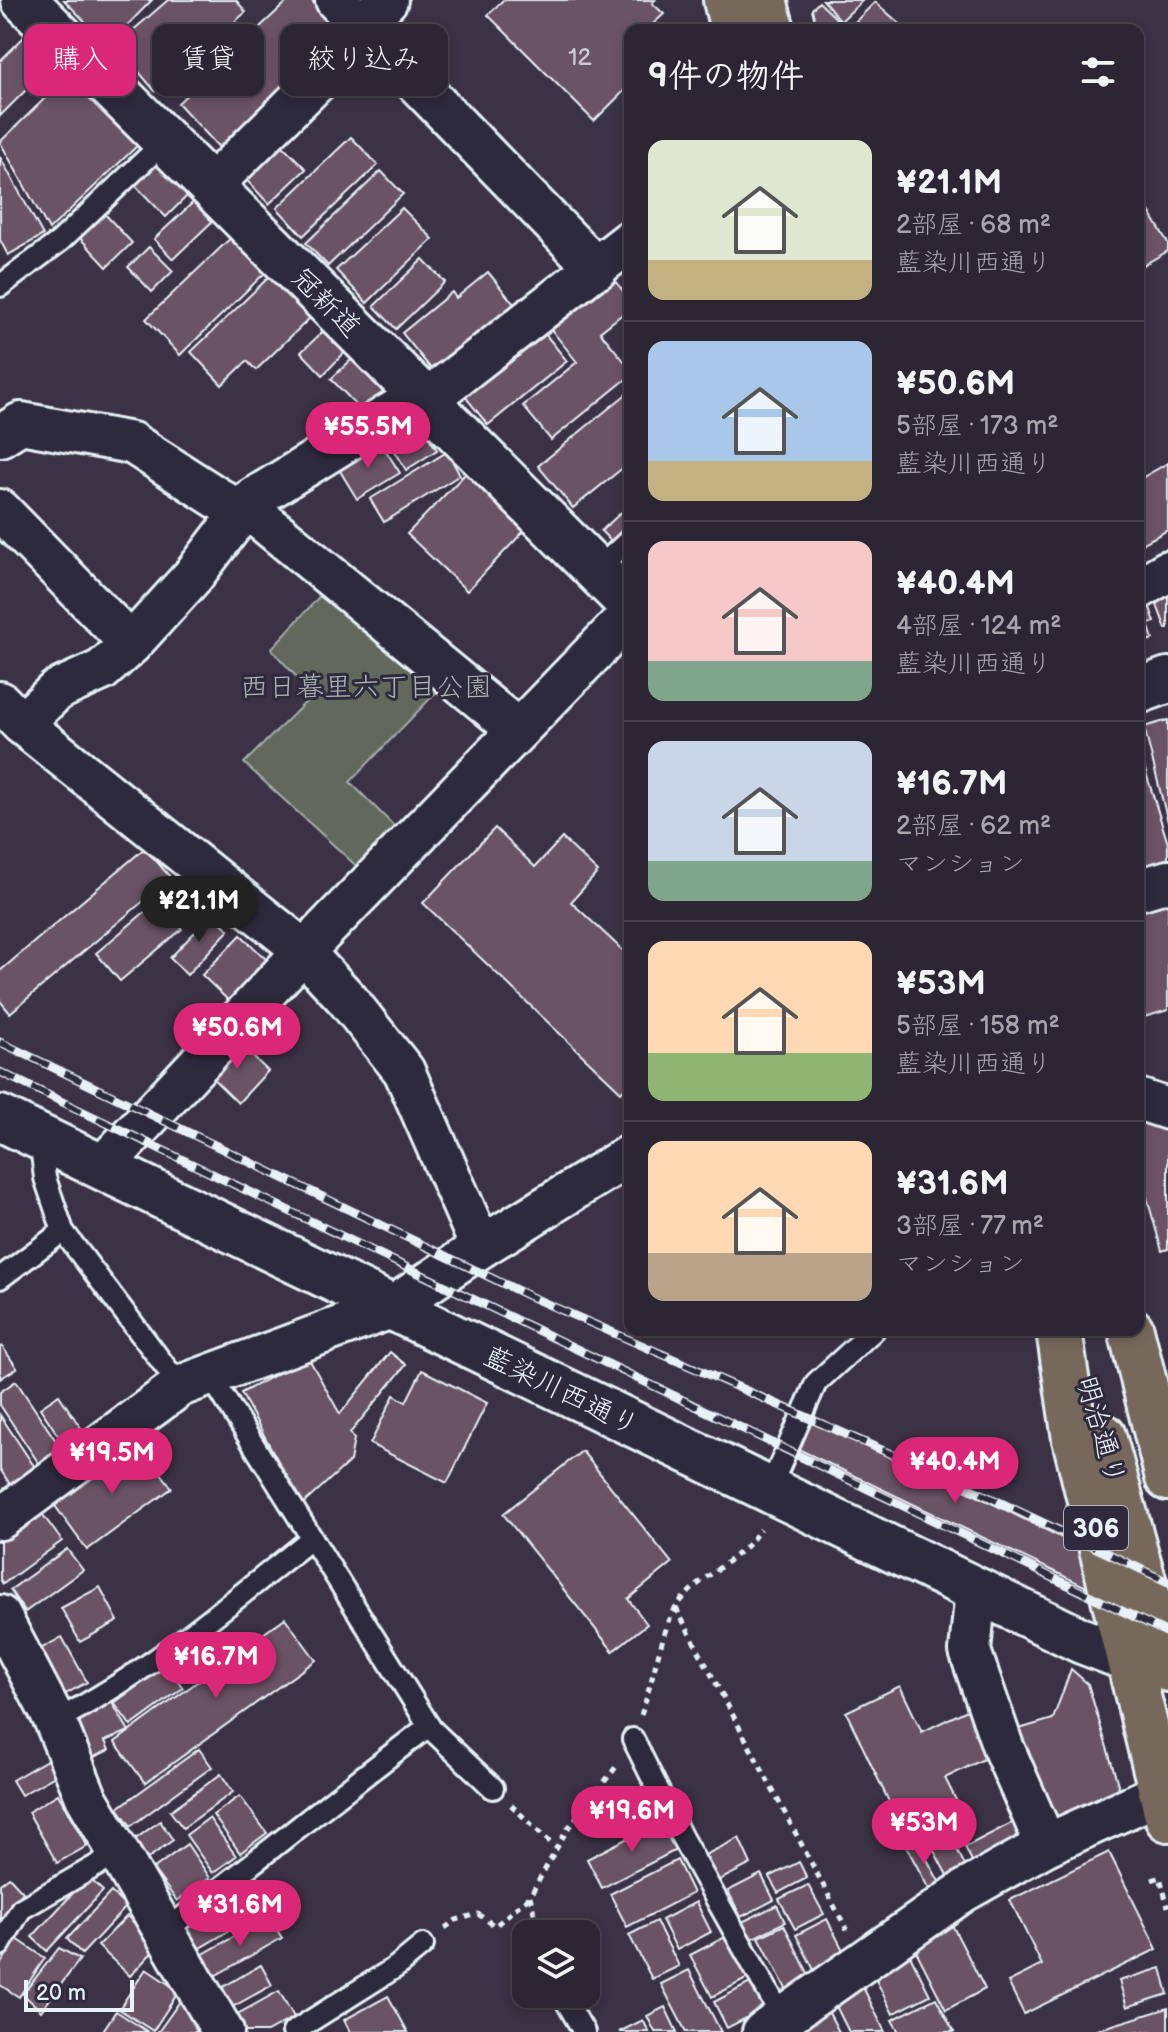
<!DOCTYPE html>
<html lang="ja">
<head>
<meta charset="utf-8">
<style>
  :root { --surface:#2c2634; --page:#342e3c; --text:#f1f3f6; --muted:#a6a5ac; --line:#48434f; --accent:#db2777 }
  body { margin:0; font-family:"Balsamiq Sans","Klee One",sans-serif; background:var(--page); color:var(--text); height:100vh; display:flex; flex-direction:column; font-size:30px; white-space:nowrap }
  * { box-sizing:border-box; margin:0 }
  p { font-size:26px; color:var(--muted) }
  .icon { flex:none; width:44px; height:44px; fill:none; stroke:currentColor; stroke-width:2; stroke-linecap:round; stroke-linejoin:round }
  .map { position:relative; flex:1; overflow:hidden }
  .drawer { position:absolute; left:624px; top:24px; width:520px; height:1312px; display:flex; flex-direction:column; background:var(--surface); border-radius:16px; box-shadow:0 4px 12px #0003,0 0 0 2px var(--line) }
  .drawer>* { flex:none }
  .banner { position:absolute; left:24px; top:24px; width:480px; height:72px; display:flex; gap:16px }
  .buttons { position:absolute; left:512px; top:1920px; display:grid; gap:16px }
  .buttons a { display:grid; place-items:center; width:88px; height:88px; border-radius:16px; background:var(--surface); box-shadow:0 4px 12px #0003,0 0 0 2px var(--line); font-size:40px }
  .scale { position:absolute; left:24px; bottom:20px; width:110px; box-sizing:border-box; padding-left:8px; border:4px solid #e8f1f8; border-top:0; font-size:22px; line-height:28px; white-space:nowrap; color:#e8f1f8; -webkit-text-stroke:6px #2f2a3d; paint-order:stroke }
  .price { position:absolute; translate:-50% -68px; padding:0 18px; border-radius:28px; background:var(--accent); color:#fff; font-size:26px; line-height:52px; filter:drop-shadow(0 2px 4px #0008) }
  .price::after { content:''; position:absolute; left:50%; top:48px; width:24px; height:18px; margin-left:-12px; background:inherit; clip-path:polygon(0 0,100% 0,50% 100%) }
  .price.current { background:#222; color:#fff }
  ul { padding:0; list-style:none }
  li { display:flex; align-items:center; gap:24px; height:200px; padding:0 24px }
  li+li { border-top:2px solid var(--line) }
  li span { display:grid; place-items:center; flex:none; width:224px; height:160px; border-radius:16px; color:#555 }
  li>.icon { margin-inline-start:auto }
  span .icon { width:96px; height:96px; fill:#fffc; stroke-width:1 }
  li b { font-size:34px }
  h2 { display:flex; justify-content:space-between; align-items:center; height:96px; padding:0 24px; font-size:34px }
  .tag { padding:0 28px; border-radius:16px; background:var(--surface); box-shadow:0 4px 12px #0003,0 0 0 2px var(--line); font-size:28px; line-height:72px }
  .tag.current { background:var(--accent); color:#fff }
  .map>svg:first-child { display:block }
  .green { fill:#62695c; stroke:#a5adaa; stroke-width:2 }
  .building { fill:#6a5365; stroke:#e8f1f8; stroke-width:2 }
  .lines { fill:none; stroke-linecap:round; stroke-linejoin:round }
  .lane-casing { stroke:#e8f1f8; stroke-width:26 }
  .street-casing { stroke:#e8f1f8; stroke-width:46 }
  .secondary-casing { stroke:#e8f1f8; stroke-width:50 }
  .primary-casing { stroke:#e8f1f8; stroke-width:50 }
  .path { stroke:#e8f1f8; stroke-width:5; stroke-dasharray:6 6; stroke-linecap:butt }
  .lane { stroke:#2f2a3d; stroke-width:20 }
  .street { stroke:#2f2a3d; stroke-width:40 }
  .secondary { stroke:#2f2a3d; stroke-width:44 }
  .primary { stroke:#76695c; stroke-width:44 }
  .rail-casing { stroke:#e8f1f8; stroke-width:9 }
  .rail { stroke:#2f2a3d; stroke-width:6; stroke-dasharray:18; stroke-linecap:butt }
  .labels { text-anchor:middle; stroke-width:6; stroke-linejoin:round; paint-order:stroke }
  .number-label { font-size:24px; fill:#c8cad3 }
  .shield { fill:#2f2a3d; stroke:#b0b5c0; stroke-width:2 }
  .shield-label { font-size:26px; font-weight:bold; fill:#e8f1f8 }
  .street-label { font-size:28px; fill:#e8f1f8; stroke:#2f2a3d }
  .park-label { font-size:28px; fill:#acb4b2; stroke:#2f2a3d }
</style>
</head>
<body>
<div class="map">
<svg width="1168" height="2032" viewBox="0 0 1168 2032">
  <rect width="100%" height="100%" fill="#3b3245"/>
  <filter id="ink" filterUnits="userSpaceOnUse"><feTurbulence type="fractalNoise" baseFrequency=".0125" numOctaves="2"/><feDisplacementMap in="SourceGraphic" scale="16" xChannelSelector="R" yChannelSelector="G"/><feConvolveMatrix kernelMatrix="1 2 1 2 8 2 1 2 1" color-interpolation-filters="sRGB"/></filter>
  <g filter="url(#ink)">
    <path class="green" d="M 328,587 L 445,683 L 350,782 L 401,833 L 363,872 L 244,763 L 313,695 L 271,649 Z"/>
    <g class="building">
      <path d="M 64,0 L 152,0 L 108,45 Z"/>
      <path d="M 168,0 L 236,0 L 246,12 L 155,91 L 116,45 Z"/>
      <path d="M 289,0 L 311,0 L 350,41 L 226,155 L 178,103 Z"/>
      <path d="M 503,0 L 655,0 L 652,3 L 664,14 L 653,24 L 659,30 L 630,30 L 630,85 L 594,121 L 488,15 Z"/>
      <path d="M 823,0 L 863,0 L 841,21 Z"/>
      <path d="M 819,2 L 845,27 L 842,30 L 817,30 L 812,9 Z"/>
      <path d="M 875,2 L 907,30 L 847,30 Z"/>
      <path d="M 26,35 L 53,63 L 0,116 L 0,61 Z"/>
      <path d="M 70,74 L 138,145 L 49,230 L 0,142 Z"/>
      <path d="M 351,137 L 378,165 L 303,236 L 277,208 Z"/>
      <path d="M 276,139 L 306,169 L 269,204 L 241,174 Z"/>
      <path d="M 0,157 L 43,235 L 8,255 L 0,240 Z"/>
      <path d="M 156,158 L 190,193 L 166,217 L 132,182 Z"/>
      <path d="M 381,171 L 403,194 L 328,266 L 306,243 Z"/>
      <path d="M 201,195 L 220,214 L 173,259 L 154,239 Z"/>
      <path d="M 1143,201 L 1168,243 L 1168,251 L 1138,268 L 1138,204 Z"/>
      <path d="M 402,208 L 433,239 L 367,303 L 336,270 Z"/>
      <path d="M 103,212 L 132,243 L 107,267 L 78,236 Z"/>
      <path d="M 238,231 L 272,266 L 180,355 L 146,319 Z"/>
      <path d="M 149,247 L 173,271 L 152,292 L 128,267 Z"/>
      <path d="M 423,259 L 445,282 L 396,329 L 374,306 Z"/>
      <path d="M 488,272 L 522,314 L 440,380 L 402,333 L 452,292 L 456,298 Z"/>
      <path d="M 608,272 L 630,300 L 630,308 L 600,332 L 630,368 L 630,376 L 551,440 L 523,406 L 577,362 L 546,323 Z"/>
      <path d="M 271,275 L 311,317 L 256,370 L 247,361 L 222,385 L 191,352 Z"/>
      <path d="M 327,328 L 347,350 L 323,375 L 301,352 Z"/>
      <path d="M 542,330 L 567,361 L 488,425 L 463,394 Z"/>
      <path d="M 352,359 L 384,393 L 364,413 L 331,379 Z"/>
      <path d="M 630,391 L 630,462 L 573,508 L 538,466 Z"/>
      <path d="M 418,421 L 437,450 L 406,470 L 388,439 Z"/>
      <path d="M 379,440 L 400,473 L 357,499 L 337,466 Z"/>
      <path d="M 447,452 L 460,475 L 384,522 L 370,499 Z"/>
      <path d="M 1168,463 L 1168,530 L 1138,546 L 1138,480 Z"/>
      <path d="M 466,473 L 525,530 L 467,591 L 407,534 Z"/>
      <path d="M 626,508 L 630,513 L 630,561 L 601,531 Z"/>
      <path d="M 1168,588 L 1168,629 L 1166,629 L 1154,597 Z"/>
      <path d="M 1148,602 L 1155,622 L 1148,624 L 1153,639 L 1138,644 L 1138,605 Z"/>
      <path d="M 1168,720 L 1168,822 L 1144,727 Z"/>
      <path d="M 1138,747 L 1168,844 L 1168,863 L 1138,873 Z"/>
      <path d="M 495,828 L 535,867 L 562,838 L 598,872 L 571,902 L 630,957 L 630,1082 L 621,1092 L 423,903 Z"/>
      <path d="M 145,848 L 171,878 L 10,1013 L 0,1001 L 0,971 Z"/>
      <path d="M 1168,892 L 1168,1010 L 1138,1019 L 1138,902 Z"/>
      <path d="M 159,900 L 182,929 L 120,981 L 96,953 Z"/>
      <path d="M 212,914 L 229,930 L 187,975 L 170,958 Z"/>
      <path d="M 241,935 L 269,962 L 231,1003 L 202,975 Z"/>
      <path d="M 235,1040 L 268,1071 L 238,1103 L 205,1071 Z"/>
      <path d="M 1157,1115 L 1168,1119 L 1168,1249 L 1162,1251 L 1138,1166 L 1138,1120 Z"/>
      <path d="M 2,1346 L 17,1368 L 0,1379 L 0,1347 Z"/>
      <path d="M 390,1352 L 406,1365 L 350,1433 L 354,1439 L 350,1461 L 302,1505 L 241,1393 L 308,1357 L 340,1414 Z"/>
      <path d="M 422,1370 L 487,1403 L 447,1483 L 370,1444 L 394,1395 L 406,1402 Z"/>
      <path d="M 16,1381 L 62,1450 L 40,1465 L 0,1405 L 0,1392 Z"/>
      <path d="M 59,1395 L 87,1437 L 68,1450 L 40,1408 Z"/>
      <path d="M 0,1415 L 40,1475 L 15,1492 L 0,1469 Z"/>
      <path d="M 806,1418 L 908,1462 L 1115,1564 L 1101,1594 L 794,1447 Z"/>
      <path d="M 138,1442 L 172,1488 L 87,1550 L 53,1503 Z"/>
      <path d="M 582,1451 L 672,1563 L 628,1599 L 647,1624 L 613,1651 L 503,1514 Z"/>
      <path d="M 40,1511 L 62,1541 L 3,1584 L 0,1579 L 0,1541 Z"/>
      <path d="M 67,1549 L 83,1570 L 25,1612 L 10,1590 Z"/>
      <path d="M 100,1587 L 118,1621 L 80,1642 L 61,1608 Z"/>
      <path d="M 285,1618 L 316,1660 L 145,1783 L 115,1742 Z"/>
      <path d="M 62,1637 L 87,1682 L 62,1696 L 37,1651 Z"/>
      <path d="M 167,1665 L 183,1688 L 131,1726 L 114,1703 Z"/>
      <path d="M 1071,1669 L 1088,1684 L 1123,1801 L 1047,1823 L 1019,1729 L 1053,1719 Z"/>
      <path d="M 900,1686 L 922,1732 L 967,1710 L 990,1756 L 945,1778 L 958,1804 L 903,1831 L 846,1712 Z"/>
      <path d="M 111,1701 L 129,1731 L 105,1741 L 109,1750 L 88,1760 L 70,1720 Z"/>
      <path d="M 199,1749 L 212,1767 L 131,1826 L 118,1808 Z"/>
      <path d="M 54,1756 L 62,1772 L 21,1795 L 12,1780 Z"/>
      <path d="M 221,1774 L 233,1792 L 183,1828 L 170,1811 Z"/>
      <path d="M 58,1794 L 87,1846 L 57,1863 L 28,1812 Z"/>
      <path d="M 240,1796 L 267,1833 L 240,1853 L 213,1815 Z"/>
      <path d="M 209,1818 L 236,1856 L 213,1873 L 186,1835 Z"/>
      <path d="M 1017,1820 L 1027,1837 L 974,1865 L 965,1847 Z"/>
      <path d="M 160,1821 L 173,1840 L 143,1862 L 130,1843 Z"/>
      <path d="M 661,1821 L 676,1850 L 602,1888 L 587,1859 Z"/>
      <path d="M 944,1825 L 968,1871 L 950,1881 L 925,1834 Z"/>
      <path d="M 739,1838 L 751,1864 L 714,1883 L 701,1857 Z"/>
      <path d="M 916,1839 L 942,1887 L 931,1893 L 905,1844 Z"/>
      <path d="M 187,1844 L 210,1878 L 177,1901 L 153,1869 Z"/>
      <path d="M 1109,1852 L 1157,1949 L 1024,2014 L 1008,1982 L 1042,1965 L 1010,1900 Z"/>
      <path d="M 677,1860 L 693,1893 L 627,1927 L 610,1894 Z"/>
      <path d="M 799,1862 L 807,1878 L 778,1893 L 769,1877 Z"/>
      <path d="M 761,1874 L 774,1900 L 741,1917 L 728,1891 Z"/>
      <path d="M 9,1877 L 23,1892 L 0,1922 L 0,1884 Z"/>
      <path d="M 88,1877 L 103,1891 L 47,1951 L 32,1937 Z"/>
      <path d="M 808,1885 L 824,1914 L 795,1929 L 779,1899 Z"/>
      <path d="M 111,1892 L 126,1907 L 82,1954 L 67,1939 Z"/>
      <path d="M 696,1902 L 711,1932 L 677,1950 L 662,1920 Z"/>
      <path d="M 230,1905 L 241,1924 L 198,1949 L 187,1929 Z"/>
      <path d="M 777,1905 L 785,1922 L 749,1940 L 740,1923 Z"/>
      <path d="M 127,1916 L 158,1946 L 130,1976 L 98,1946 Z"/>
      <path d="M 269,1917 L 282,1938 L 211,1978 L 198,1957 Z"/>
      <path d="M 827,1919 L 846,1956 L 815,1972 L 796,1935 Z"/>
      <path d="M 656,1921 L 679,1966 L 652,1979 L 629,1935 Z"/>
      <path d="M 950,1921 L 985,1989 L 946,2010 L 911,1941 Z"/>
      <path d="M 784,1925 L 810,1977 L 786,1989 L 759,1937 Z"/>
      <path d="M 731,1934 L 752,1976 L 712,1997 L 690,1955 Z"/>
      <path d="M 17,1939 L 45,1958 L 19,1997 L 0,1985 L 0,1965 Z"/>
      <path d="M 59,1948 L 80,1959 L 41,2011 L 23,1994 Z"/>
      <path d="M 908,1951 L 930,1995 L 893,2014 L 871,1970 Z"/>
      <path d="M 261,1965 L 272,1985 L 227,2010 L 216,1991 Z"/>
      <path d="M 1161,1968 L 1168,1994 L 1127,2007 L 1119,1981 Z"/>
      <path d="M 146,1969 L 179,1991 L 153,2031 L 119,2009 Z"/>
      <path d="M 689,1970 L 721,2032 L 686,2032 L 661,1984 Z"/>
      <path d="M 750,1983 L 764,2009 L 727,2028 L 714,2002 Z"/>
      <path d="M 862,1985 L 885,2032 L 849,2032 L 833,2000 Z"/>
      <path d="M 279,1991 L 294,2017 L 267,2032 L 242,2032 L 234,2016 Z"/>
      <path d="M 388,1996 L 408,2032 L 350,2032 L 344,2020 Z"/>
      <path d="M 936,1998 L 954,2032 L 899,2032 L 892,2020 Z"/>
      <path d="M 181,2000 L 191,2007 L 203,2032 L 158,2032 Z"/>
      <path d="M 665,2007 L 677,2032 L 655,2032 L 647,2016 Z"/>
      <path d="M 826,2007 L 839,2032 L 804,2032 L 799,2021 Z"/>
      <path d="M 1168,2008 L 1168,2032 L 1090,2032 Z"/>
      <path d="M 116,2011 L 148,2032 L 102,2032 Z"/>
      <path d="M 643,2020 L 649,2032 L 619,2032 Z"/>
    </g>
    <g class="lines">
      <defs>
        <g id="lane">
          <path d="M 0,286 L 60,241 L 164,142"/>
          <path d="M 596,571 L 630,539"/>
          <path d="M 40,1137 L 45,1178 L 63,1231 L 180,1386"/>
          <path d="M 0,1278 L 63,1231"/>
          <path d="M 210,1375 L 431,1729 L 493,1788"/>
          <path d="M 769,1490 L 816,1383 L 874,1330"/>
          <path d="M 55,1721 C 150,1672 229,1604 312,1538"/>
          <path d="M 633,1739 L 681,1836 L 786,2024"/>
          <path d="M 166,1930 C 255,1863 340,1793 429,1726"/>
          <path d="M 0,1945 L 21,1909 L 120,1852"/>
          <path d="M 562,1994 L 584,2032"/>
          <path d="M 293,2032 L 396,1967 L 423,1945"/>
        </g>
        <g id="street">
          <path d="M 336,0 L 597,269"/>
          <path d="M 361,26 L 387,0"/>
          <path d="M 211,186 L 367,32"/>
          <path d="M 0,436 L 21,423 L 132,443 L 241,513"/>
          <path d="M 246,507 L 518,730"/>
          <path d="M 0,510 L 131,644"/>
          <path d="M 1138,589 L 1168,571"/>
          <path d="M 0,702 L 22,724 L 297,945 L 347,999 L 404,1071 L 481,1247"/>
          <path d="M 22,724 L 57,690 L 102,670 L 131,644 L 193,576 L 251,500 L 403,406 L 425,401 L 630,241"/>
          <path d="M 1138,890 L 1168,881"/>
          <path d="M 1138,1099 L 1168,1109"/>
          <path d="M 102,1167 L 303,952 L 630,615"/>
          <path d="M 0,1519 L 180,1386 L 391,1308 L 481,1247 L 630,1155"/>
          <path d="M 976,1590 L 970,1651 L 1003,1747 L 1046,1845"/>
          <path d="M 0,1616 L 55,1721 L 86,1797 L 223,2032"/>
          <path d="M 763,2032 L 964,1891 L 1046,1845 L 1161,1793"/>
        </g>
        <g id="secondary">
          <path d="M 24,0 L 630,604"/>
          <path d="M 1138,691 L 1168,680"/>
          <path d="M 0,1118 L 1082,1641 L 1126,1658"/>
        </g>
        <g id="primary">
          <path d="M 726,0 L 733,30"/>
          <path d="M 764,0 L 772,30"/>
          <path d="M 1059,1330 L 1075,1439 L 1168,1819"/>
          <path d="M 1131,1330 L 1168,1478"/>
          <path d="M 1103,1436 L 1168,1669"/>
        </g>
      </defs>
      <use href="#lane" class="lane-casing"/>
      <use href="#street" class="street-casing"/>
      <use href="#secondary" class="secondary-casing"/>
      <use href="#primary" class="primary-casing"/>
      <g class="path">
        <path d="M 676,1608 L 847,1930"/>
        <path d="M 641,1715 C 650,1691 663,1627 675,1609 C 697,1575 740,1562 760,1529"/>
        <path d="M 511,1805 L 555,1847"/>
        <path d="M 1152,1880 L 1160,1877 L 1168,1907"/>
        <path d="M 530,1896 L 539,1934"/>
        <path d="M 445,1928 L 456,1920 L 478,1914 L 495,1926 L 530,1896 L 568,1828 L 616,1767"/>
      </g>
      <use href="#lane" class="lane"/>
      <use href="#street" class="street"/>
      <use href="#secondary" class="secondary"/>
      <use href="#primary" class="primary"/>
      <defs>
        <g id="rail">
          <path d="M 0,1042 L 529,1296 L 978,1492 L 1168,1582"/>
          <path d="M 0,1072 L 1168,1633"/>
        </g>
      </defs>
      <use href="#rail" class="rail-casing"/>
      <use href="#rail" class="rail"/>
    </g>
  </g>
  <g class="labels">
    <g class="number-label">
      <text x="580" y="65">12</text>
    </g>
    <rect class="shield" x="1064" y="1506" width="64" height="44" rx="6"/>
    <g class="shield-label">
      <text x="1096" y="1537">306</text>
    </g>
    <g class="street-label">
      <text transform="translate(327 302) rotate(45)" y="10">冠新道</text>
      <text transform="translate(562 1390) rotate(26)" y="10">藍染川西通り</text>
      <text transform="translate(1102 1430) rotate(74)" y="10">明治通り</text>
    </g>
    <g class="park-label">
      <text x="366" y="696">西日暮里六丁目公園</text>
    </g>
  </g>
</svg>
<div class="buttons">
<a><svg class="icon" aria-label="layers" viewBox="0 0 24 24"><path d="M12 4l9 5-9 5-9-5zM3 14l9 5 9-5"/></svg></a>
</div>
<div class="scale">20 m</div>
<b class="price" style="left:368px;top:470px">¥55.5M</b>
<b class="price current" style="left:199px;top:944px">¥21.1M</b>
<b class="price" style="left:237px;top:1071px">¥50.6M</b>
<b class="price" style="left:112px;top:1496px">¥19.5M</b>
<b class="price" style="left:955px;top:1505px">¥40.4M</b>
<b class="price" style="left:216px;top:1700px">¥16.7M</b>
<b class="price" style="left:632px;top:1854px">¥19.6M</b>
<b class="price" style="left:924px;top:1866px">¥53M</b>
<b class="price" style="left:240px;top:1948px">¥31.6M</b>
<div class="banner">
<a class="tag current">購入</a>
<a class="tag">賃貸</a>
<a class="tag">絞り込み</a>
</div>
<section class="drawer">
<h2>9件の物件<svg class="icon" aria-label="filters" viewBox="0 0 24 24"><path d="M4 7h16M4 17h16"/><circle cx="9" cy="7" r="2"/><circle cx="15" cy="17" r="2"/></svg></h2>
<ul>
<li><span style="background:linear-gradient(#dfe7d0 75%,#c2b280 0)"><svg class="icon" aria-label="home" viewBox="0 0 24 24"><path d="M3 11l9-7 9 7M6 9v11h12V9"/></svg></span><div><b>¥21.1M</b><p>2部屋 · 68 m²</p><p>藍染川西通り</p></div></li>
<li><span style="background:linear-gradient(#a9c7e8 75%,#c2b280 0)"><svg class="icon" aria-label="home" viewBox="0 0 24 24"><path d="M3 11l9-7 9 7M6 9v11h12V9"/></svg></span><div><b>¥50.6M</b><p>5部屋 · 173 m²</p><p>藍染川西通り</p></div></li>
<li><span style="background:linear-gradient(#f6c9c9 75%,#7fa58c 0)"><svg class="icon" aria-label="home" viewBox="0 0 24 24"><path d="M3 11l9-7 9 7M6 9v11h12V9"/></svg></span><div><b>¥40.4M</b><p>4部屋 · 124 m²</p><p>藍染川西通り</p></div></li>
<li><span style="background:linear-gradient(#c9d6e8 75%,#7fa58c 0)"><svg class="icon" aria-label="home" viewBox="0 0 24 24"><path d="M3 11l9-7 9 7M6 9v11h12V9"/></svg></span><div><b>¥16.7M</b><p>2部屋 · 62 m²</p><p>マンション</p></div></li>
<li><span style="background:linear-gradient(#ffd9b3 70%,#8fb573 0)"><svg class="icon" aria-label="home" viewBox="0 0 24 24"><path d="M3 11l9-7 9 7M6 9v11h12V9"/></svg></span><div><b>¥53M</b><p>5部屋 · 158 m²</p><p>藍染川西通り</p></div></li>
<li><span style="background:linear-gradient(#ffd9b3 70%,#b9a48a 0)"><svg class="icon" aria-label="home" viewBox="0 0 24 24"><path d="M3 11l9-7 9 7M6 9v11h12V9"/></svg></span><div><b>¥31.6M</b><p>3部屋 · 77 m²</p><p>マンション</p></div></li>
</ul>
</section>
</div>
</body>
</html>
